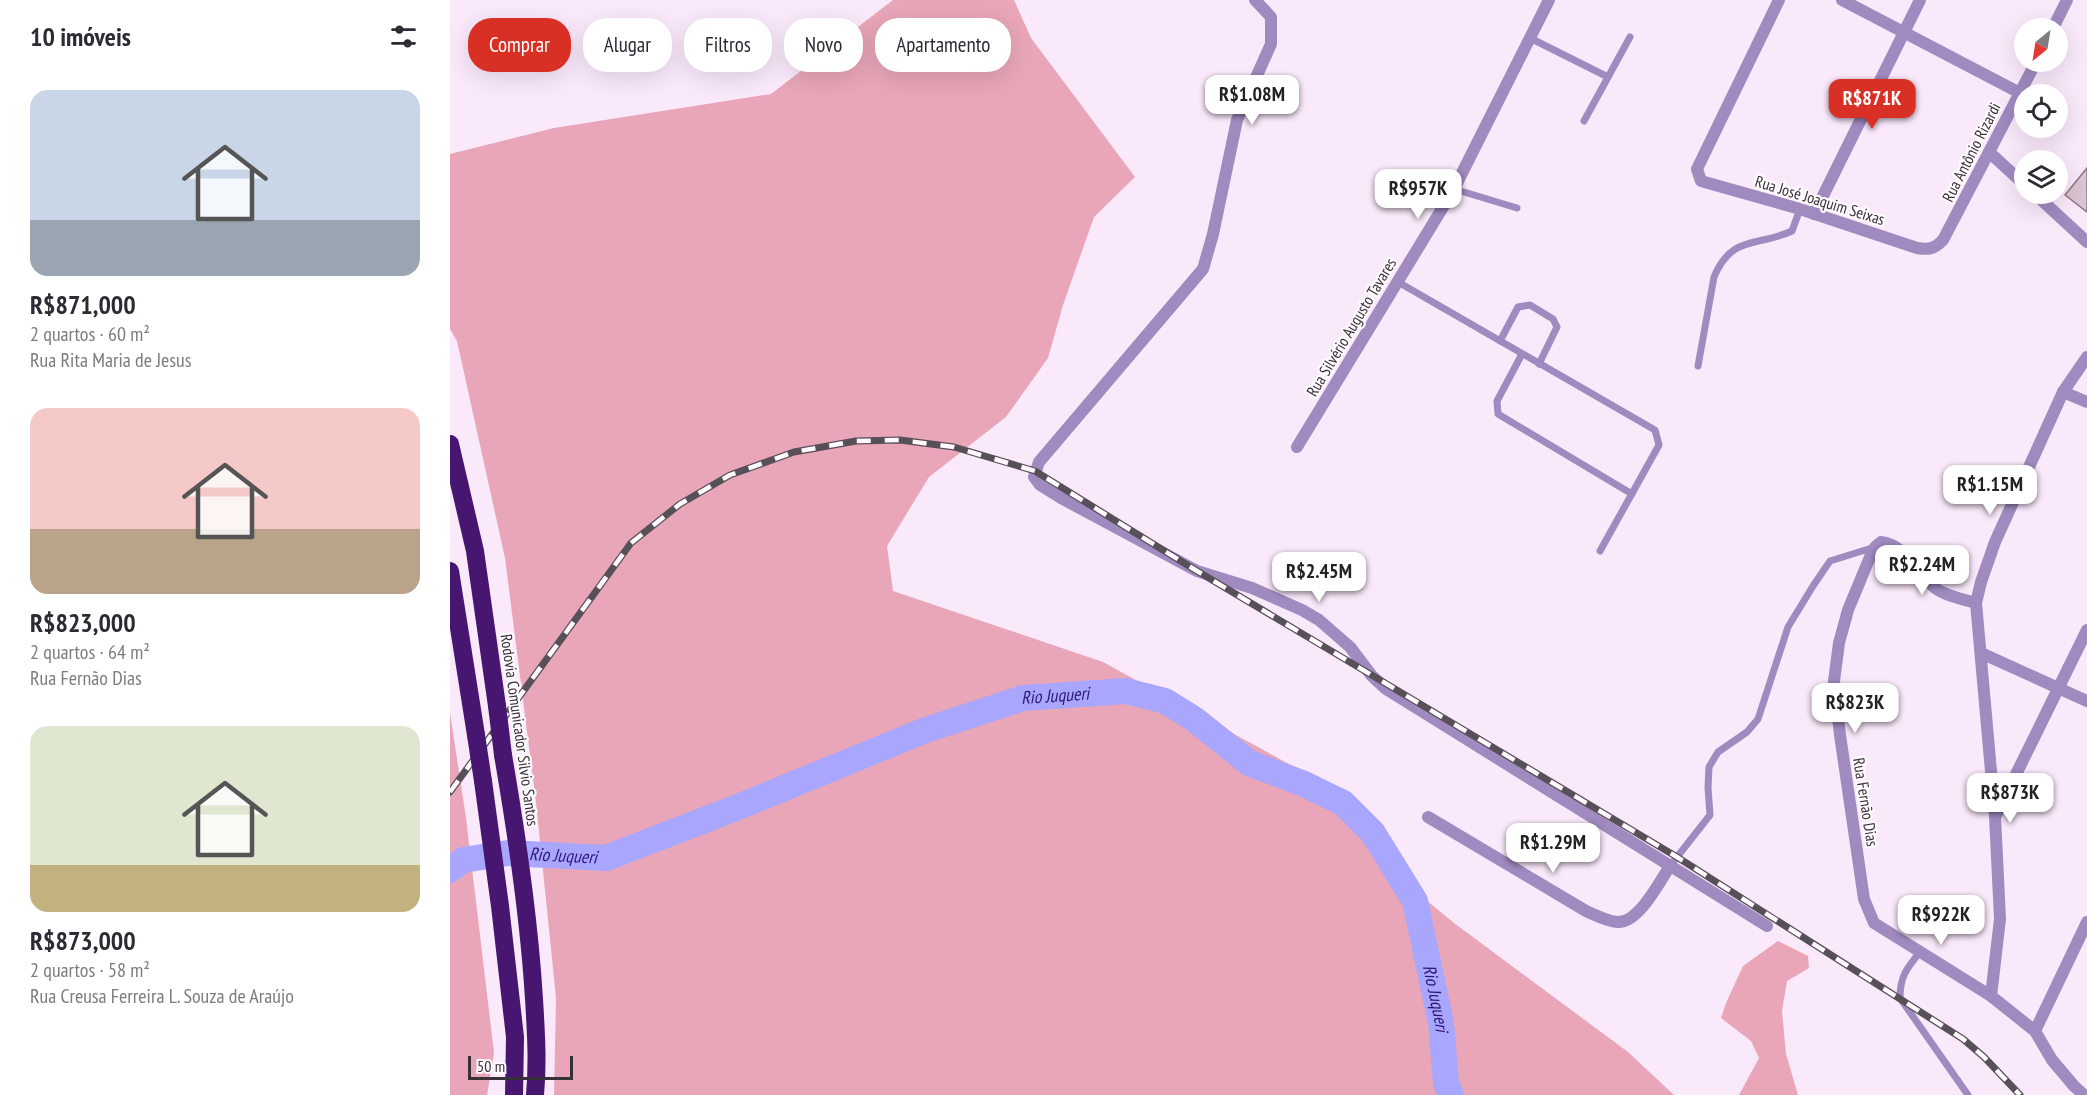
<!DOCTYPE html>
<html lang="pt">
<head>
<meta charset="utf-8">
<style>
  :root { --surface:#fff; --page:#f2f2f3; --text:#2b2b33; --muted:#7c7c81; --accent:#d93025 }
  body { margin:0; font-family:"PT Sans Narrow",sans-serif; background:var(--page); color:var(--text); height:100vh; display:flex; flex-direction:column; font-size:22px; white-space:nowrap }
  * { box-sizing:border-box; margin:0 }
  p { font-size:20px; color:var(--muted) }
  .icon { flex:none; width:33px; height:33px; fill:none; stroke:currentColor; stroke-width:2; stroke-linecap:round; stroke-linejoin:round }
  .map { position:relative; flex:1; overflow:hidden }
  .panel { display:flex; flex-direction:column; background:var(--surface); width:450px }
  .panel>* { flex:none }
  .guide { position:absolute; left:18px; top:18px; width:570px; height:54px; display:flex; gap:12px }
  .needle { width:39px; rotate:210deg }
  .fabs { position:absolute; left:1564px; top:18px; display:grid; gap:12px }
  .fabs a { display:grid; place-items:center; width:54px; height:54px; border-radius:50%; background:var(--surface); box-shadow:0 6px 24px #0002; font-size:30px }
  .scale { position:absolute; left:18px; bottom:15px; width:105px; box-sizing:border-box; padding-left:6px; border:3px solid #383138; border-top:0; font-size:16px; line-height:21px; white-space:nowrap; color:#383138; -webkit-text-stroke:4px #fefafe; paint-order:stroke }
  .price { position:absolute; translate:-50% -51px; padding:0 14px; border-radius:12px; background:#fff; color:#222; font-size:20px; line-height:39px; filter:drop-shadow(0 2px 3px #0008) }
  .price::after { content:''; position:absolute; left:50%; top:36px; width:18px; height:14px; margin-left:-9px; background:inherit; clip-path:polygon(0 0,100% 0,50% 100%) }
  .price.current { background:var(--accent); color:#fff }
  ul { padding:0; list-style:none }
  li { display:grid; align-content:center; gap:12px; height:318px; padding:0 30px }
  li span { display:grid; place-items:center; height:186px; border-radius:18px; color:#555 }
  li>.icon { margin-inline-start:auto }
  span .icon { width:108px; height:108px; fill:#fffc; stroke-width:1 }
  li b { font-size:26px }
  h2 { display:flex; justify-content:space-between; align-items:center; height:72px; padding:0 30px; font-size:26px }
  .pill { padding:0 21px; border-radius:24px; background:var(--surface); box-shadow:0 6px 24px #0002; font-size:21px; line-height:54px }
  .pill.current { background:var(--accent); color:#fff }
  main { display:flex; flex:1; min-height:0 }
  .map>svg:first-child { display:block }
  .green { fill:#e8a6b8 }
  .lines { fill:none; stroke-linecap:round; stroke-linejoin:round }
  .river { stroke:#a9a7fd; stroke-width:26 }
  .building { fill:#dcc5d2; stroke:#8f7986; stroke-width:1.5 }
  .lane { stroke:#a08ac0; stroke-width:7 }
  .street { stroke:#a08ac0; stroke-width:12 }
  .highway { stroke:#471671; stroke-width:18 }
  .rail-casing { stroke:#585059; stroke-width:7 }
  .rail { stroke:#fefafe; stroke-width:4.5; stroke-dasharray:14; stroke-linecap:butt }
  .highway-bridge { stroke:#471671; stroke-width:18 }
  .labels { text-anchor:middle; stroke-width:4.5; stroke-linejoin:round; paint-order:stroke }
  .street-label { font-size:16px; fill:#383138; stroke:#fefafe }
  .water-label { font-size:18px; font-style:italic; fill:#2e1778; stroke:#fefafe }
</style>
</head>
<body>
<main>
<section class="panel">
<h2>10 imóveis<svg class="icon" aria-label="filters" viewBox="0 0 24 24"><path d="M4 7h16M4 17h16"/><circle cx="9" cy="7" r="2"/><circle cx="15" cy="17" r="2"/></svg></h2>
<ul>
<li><span style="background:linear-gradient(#c9d6e8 70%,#9aa5b1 0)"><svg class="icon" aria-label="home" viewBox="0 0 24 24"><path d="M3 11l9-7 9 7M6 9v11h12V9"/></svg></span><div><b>R$871,000</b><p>2 quartos · 60 m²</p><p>Rua Rita Maria de Jesus</p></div></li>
<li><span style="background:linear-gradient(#f6c9c9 65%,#b9a48a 0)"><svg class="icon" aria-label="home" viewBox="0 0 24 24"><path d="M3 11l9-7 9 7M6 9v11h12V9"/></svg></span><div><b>R$823,000</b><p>2 quartos · 64 m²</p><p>Rua Fernão Dias</p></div></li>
<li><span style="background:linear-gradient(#dfe7d0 75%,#c2b280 0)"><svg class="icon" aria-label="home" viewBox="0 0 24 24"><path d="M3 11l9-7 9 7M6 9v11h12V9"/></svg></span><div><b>R$873,000</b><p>2 quartos · 58 m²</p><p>Rua Creusa Ferreira L. Souza de Araújo</p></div></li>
</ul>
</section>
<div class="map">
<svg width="1637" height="1095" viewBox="0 0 1637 1095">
  <rect width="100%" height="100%" fill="#fae8fb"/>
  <g class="green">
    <path d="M 443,0 L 564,0 L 581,38 L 685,177 L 644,217 L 613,305 L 598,358 L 556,417 L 479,477 L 437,546 L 443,591 L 653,662 L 899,797 L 976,900 L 1004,923 L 1178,1052 L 1224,1095 L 104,1095 L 106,998 L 86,802 L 55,558 L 7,341 L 0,329 L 0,154 L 104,128 L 321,94 Z"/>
    <path d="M 0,713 L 16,818 L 44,1053 L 37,1095 L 0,1095 Z"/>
    <path d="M 1328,941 L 1358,956 L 1359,968 L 1337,981 L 1332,1011 L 1336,1054 L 1348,1095 L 1289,1095 L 1309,1058 L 1301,1041 L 1271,1018 L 1276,1003 L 1293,966 Z"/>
  </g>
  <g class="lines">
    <path class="river" id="s1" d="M 0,870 L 13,860 L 58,853 L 156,858 L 283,809 L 473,731 L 573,698 L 676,691 L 715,701 L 744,719 L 799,763 L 854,784 L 893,803 L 923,833 L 965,901 L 991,1023 L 996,1083 L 1001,1095"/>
  </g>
  <path class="building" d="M 1637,168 L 1637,212 L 1615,195 Z"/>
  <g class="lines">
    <g class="lane">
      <path d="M 1080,38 L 1158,77"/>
      <path d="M 1134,121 L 1180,37"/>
      <path d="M 1004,189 L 1067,208"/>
      <path d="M 948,282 L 1205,430 L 1209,445 L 1150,551"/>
      <path d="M 1050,341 L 1068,307 L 1080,305 L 1103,319 L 1107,327 L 1089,364"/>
      <path d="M 1072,354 L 1047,401 L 1048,414 L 1182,494"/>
      <path d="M 1248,366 L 1264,277 C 1282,234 1308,247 1342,231 L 1350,209"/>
      <path d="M 1220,866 L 1260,815 L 1258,788 L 1259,767 L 1268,752 L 1297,732 L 1308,719 L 1338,627 L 1363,586 L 1380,561 L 1425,547"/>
      <path d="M 1470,952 C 1457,968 1450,976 1450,998 L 1518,1095"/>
    </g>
    <g class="street">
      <path d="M 805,0 L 821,17 L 821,44 L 787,120 L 763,234 L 753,269 L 589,462 L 584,477 L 590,485 L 611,498 L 747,571 L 802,588 L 852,610 L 869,620 L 900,647 L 922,676 L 936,689 L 1317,926"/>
      <path d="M 1329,0 L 1247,169 L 1251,181 L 1350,209 L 1467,248 C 1479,250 1484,249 1493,240 L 1586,62"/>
      <path d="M 1392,0 L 1570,93"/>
      <path d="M 1603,28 L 1617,0"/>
      <path d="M 1539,152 L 1575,185"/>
      <path d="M 1585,194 L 1637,242"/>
      <path d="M 1364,214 L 1470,0"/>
      <path d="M 1613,392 L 1637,402"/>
      <path d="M 847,447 L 1004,189 L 1099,0"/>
      <path d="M 1526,603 C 1512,599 1496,596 1485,588 C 1467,573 1456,545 1431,542 L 1425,547 L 1420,557 L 1398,610 L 1389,643 L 1384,681 L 1390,735 L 1414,899 L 1424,923 L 1541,996 L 1585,1031 L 1602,1060 L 1624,1086 L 1634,1095"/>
      <path d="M 1531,653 L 1637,701"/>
      <path d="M 1546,815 L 1637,630"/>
      <path d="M 978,817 L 1136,911 C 1145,915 1156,921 1167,922 C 1188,924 1209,883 1220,866"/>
      <path d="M 1541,996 L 1550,919 L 1545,816 L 1526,603 L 1531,582 L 1545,542 L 1613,392 L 1637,357"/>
      <path d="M 1585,1031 L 1637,922"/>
    </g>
    <g class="highway">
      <path d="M 0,444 L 25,551 L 47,706"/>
      <path d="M 0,571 L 26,735"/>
      <path d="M 53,755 C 67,836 79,917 84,999 C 86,1032 88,1063 85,1095"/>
      <path d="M 33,781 L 50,906 L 65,1037 L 64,1095"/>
    </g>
    <defs>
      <path id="rail" d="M 0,792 L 181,543 L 230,504 L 280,475 L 344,452 L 406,441 L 450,440 L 504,447 L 585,471 L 747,571 L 1227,857 L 1513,1039 L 1534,1057 L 1570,1095"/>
    </defs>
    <use href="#rail" class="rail-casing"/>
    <use href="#rail" class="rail"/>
    <g class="highway-bridge">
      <path d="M 47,706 L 53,755"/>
      <path d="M 26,735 L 33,781"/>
    </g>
  </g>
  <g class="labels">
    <g class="street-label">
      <text transform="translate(1521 152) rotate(-63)" y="6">Rua Antônio Rizardi</text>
      <text transform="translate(1370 200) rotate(17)" y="6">Rua José Joaquim Seixas</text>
      <text transform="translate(901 327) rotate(-59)" y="6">Rua Silvério Augusto Tavares</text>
      <text transform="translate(70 730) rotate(82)" y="6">Rodovia Comunicador Silvio Santos</text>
      <text transform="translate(1416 802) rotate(81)" y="6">Rua Fernão Dias</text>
    </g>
    <g class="water-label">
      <text dy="6" stroke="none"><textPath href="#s1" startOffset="639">Rio Juqueri</textPath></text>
      <text dy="6" stroke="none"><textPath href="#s1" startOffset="117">Rio Juqueri</textPath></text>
      <text dy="6" stroke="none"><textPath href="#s1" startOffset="1179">Rio Juqueri</textPath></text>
    </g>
  </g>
</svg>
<div class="fabs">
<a><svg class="needle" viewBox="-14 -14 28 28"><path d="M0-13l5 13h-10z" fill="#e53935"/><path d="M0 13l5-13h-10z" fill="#7c7c81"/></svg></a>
<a><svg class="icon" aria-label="locate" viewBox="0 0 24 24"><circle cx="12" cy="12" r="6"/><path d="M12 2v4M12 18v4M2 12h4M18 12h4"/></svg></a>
<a><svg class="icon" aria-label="layers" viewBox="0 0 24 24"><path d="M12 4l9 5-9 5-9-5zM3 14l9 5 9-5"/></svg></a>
</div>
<div class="scale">50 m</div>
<b class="price" style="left:802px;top:126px">R$1.08M</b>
<b class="price current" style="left:1422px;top:130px">R$871K</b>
<b class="price" style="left:968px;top:220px">R$957K</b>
<b class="price" style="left:1540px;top:516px">R$1.15M</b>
<b class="price" style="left:1472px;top:596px">R$2.24M</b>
<b class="price" style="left:869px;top:603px">R$2.45M</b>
<b class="price" style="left:1405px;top:734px">R$823K</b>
<b class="price" style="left:1560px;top:824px">R$873K</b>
<b class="price" style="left:1103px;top:874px">R$1.29M</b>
<b class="price" style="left:1491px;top:946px">R$922K</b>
<div class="guide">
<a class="pill current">Comprar</a>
<a class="pill">Alugar</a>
<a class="pill">Filtros</a>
<a class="pill">Novo</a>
<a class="pill">Apartamento</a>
</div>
</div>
</main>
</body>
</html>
